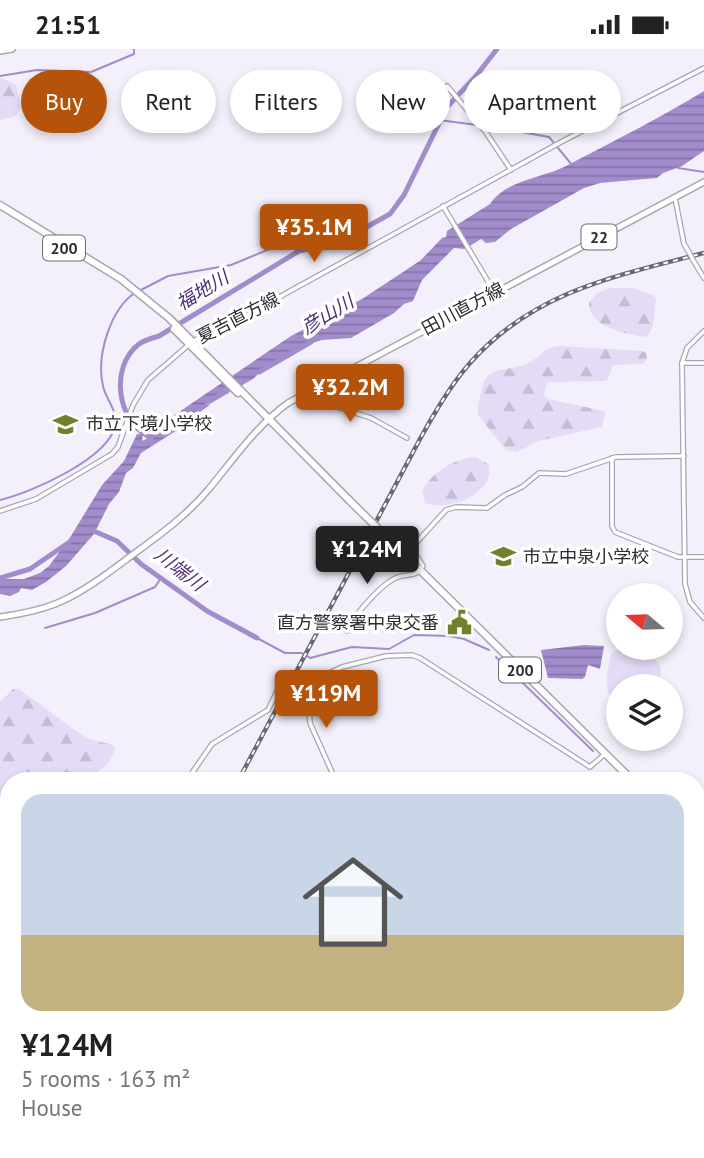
<!DOCTYPE html>
<html lang="en">
<head>
<meta charset="utf-8">
<style>
  :root { --surface:#fff; --page:#f6f6f6; --text:#222; --muted:#767676; --line:#e0e0e0; --accent:#b45309 }
  body { margin:0; font-family:"PT Sans","Noto Sans JP",sans-serif; background:var(--page); color:var(--text); height:100vh; display:flex; flex-direction:column; font-size:26px; white-space:nowrap }
  * { box-sizing:border-box; margin:0 }
  p { font-size:23px; color:var(--muted) }
  .icon { flex:none; width:38px; height:38px; fill:none; stroke:currentColor; stroke-width:2; stroke-linecap:round; stroke-linejoin:round }
  .map { position:relative; flex:1; overflow:hidden }
  .sheet { position:absolute; left:0px; top:723px; width:705px; height:387px; display:flex; flex-direction:column; background:var(--surface); border-radius:28px 28px 0 0; box-shadow:0 4px 10px #0003 }
  .sheet>* { flex:none }
  .hud { position:absolute; left:21px; top:21px; width:663px; height:63px; display:flex; gap:14px }
  .needle { width:46px; rotate:289deg }
  .buttons { position:absolute; left:606px; top:534px; display:grid; gap:14px }
  .buttons a { display:grid; place-items:center; width:77px; height:77px; border-radius:50%; background:var(--surface); box-shadow:0 4px 10px #0003; font-size:35px }
  .price { position:absolute; translate:-50% -60px; padding:0 16px; border-radius:7px; background:var(--accent); color:#fff; font-size:23px; line-height:46px; filter:drop-shadow(0 2px 4px #0008) }
  .price::after { content:''; position:absolute; left:50%; top:42px; width:21px; height:16px; margin-left:-10px; background:inherit; clip-path:polygon(0 0,100% 0,50% 100%) }
  .price.selected { background:#222; color:#fff }
  ul { padding:0; list-style:none }
  li { display:grid; align-content:center; gap:14px; height:371px; padding:0 21px }
  li+li { border-top:2px solid var(--line) }
  li span { display:grid; place-items:center; height:217px; border-radius:21px; color:#555 }
  li>.icon { margin-inline-start:auto }
  span .icon { width:126px; height:126px; fill:#fffc; stroke-width:1 }
  li b { font-size:30px }
  .pill { padding:0 24px; border-radius:32px; background:var(--surface); box-shadow:0 4px 10px #0003; font-size:24px; line-height:63px }
  .pill.selected { background:var(--accent); color:#fff }
  .status { display:flex; justify-content:space-between; align-items:center; height:49px; padding:0 35px; background:var(--surface); direction:ltr }
  .status svg { height:19px; fill:currentColor }
  .map>svg:first-child { display:block }
  .forest { fill:url(#forest-firs) }
  .green { fill:#e4dcf6 }
  .water { fill:url(#water-rules) }
  .lines { fill:none; stroke-linecap:round; stroke-linejoin:round }
  .stream { stroke:#a38ccc; stroke-width:2 }
  .river { stroke:#a38ccc; stroke-width:5 }
  .secondary-casing { stroke:#a9a6b0; stroke-width:6 }
  .primary-casing { stroke:#a9a6b0; stroke-width:8 }
  .highway-casing { stroke:#a9a6b0; stroke-width:9 }
  .secondary { stroke:#fff; stroke-width:3.5 }
  .primary { stroke:#fff; stroke-width:5 }
  .highway { stroke:#fff; stroke-width:6 }
  .rail-casing { stroke:#6b696f; stroke-width:4.5 }
  .rail { stroke:#fff; stroke-width:2; stroke-dasharray:5; stroke-linecap:butt }
  .secondary-bridge-casing { stroke:#a9a6b0; stroke-width:6; stroke-linecap:butt }
  .highway-bridge-casing { stroke:#a9a6b0; stroke-width:9; stroke-linecap:butt }
  .secondary-bridge { stroke:#fff; stroke-width:3.5 }
  .highway-bridge { stroke:#fff; stroke-width:6 }
  .labels { text-anchor:middle; stroke-width:7; stroke-linejoin:round; paint-order:stroke }
  .shield { fill:#fff; stroke:#6c6b6e; stroke-width:2 }
  .shield-label { font-size:16px; font-weight:bold; fill:#2d2c30 }
  .street-label { font-size:18px; fill:#2d2c30; stroke:#fff }
  .poi-label { font-size:18px; fill:#2d2c30; stroke:#fff; text-anchor:start }
  .water-label { font-size:19px; font-style:italic; fill:#4e2e7a; stroke:#fff }
</style>
</head>
<body>
<div class="status"><b>21:51</b><svg viewBox="0 0 49 12"><path d="M0 12V9h3v3zM5 12V6h3v6zM10 12V3h3v9zM15 12V0h3v12zM26 1h20v11H26zM47 4h2v5h-2z"/></svg></div>
<div class="map">
<svg width="704" height="1109" viewBox="0 0 704 1109">
  <defs>
    <pattern id="forest-firs" width="22" height="20" patternUnits="userSpaceOnUse" patternTransform="scale(1.75)"><rect width="22" height="20" fill="#e4dcf6"/><path d="M5 1l3.5 6h-7zM16 11l3.5 6h-7z" fill="#c4bdd3"/></pattern>
    <pattern id="water-rules" width="6" height="5" patternUnits="userSpaceOnUse" patternTransform="scale(1.75)"><rect width="6" height="5" fill="#a38ccc"/><path d="M0 2.5h6" fill="none" stroke="#8573a6"/></pattern>
  </defs>
  <rect width="100%" height="100%" fill="#f3f0fb"/>
  <g class="forest">
    <path d="M 0,28 L 16,36 L 21,57 L 16,67 L 0,71 Z"/>
    <path d="M 632,239 L 653,246 L 656,250 L 653,277 L 647,288 C 628,286 588,278 589,254 C 598,238 614,238 632,239 Z"/>
    <path d="M 561,297 L 642,302 L 646,304 L 647,310 L 643,315 L 613,316 L 608,330 L 605,332 L 548,333 L 544,345 L 547,350 L 604,362 L 605,366 L 601,378 L 539,392 L 517,403 L 506,401 L 478,366 C 477,358 479,352 481,344 C 486,313 506,325 528,314 C 542,308 540,298 561,297 Z"/>
    <path d="M 476,408 L 489,416 C 495,445 447,463 425,454 L 422,442 C 432,423 455,409 476,408 Z"/>
    <path d="M 13,640 L 19,640 L 86,689 L 113,696 L 115,700 C 101,743 44,732 9,732 L 9,756 L 0,750 L 0,653 Z"/>
    <path d="M 697,811 L 704,817 L 704,947 L 697,943 Z"/>
    <path d="M 697,965 L 704,969 L 704,1109 L 512,1109 L 507,1101 L 696,1101 Z"/>
    <path d="M 9,1086 L 9,1101 C 26,1101 44,1099 61,1101 C 76,1103 86,1106 101,1101 L 262,1101 L 252,1107 L 242,1109 L 0,1109 L 0,1094 Z"/>
    <path d="M 349,1101 L 419,1101 L 418,1109 L 331,1109 Z"/>
  </g>
  <path class="green" d="M 619,600 L 644,605 L 658,613 L 661,620 L 660,637 L 618,637 L 618,654 C 600,642 608,623 611,605 Z"/>
  <g class="water">
    <path d="M 704,42 L 704,102 L 682,117 L 663,124 L 657,129 L 600,134 L 584,139 L 511,180 L 495,193 L 486,194 L 481,190 L 465,200 L 454,199 L 422,231 L 413,252 L 404,255 L 394,264 L 351,289 L 322,291 L 301,297 L 264,319 L 253,330 L 232,342 L 221,344 L 205,355 L 210,356 L 197,365 L 193,371 L 141,404 L 133,419 L 126,424 L 119,443 L 109,455 L 94,485 L 66,517 L 46,533 L 32,541 L 21,539 L 19,543 L 10,547 L 0,545 L 0,530 L 24,530 L 40,524 L 49,517 L 71,487 L 102,436 L 124,412 L 137,385 L 143,385 L 142,391 L 145,392 L 185,371 L 185,367 L 178,369 L 173,367 L 291,287 L 362,250 L 400,225 L 421,211 L 442,189 L 446,188 L 447,182 L 490,155 C 506,131 543,129 566,117 C 612,93 660,69 704,42 Z"/>
    <path d="M 584,596 L 604,597 L 600,620 L 588,616 L 585,628 L 582,630 L 548,629 L 541,601 Z"/>
  </g>
  <g class="lines">
    <g class="stream">
      <path d="M 0,27 L 37,21 L 91,23 L 134,5 L 134,0"/>
      <path d="M 439,71 L 477,76"/>
      <path d="M 483,76 L 549,88 L 572,116"/>
      <path d="M 678,119 L 704,123"/>
      <path d="M 141,241 L 168,227 L 231,216 L 301,187 L 335,182"/>
      <path d="M 0,451 C 30,444 108,410 115,377 C 118,361 106,351 103,337 C 96,307 110,260 136,243"/>
      <path d="M 45,579 L 95,564 L 155,538 L 161,529"/>
      <path d="M 257,589 L 285,604 L 302,604 L 310,609 L 352,598 L 389,600 L 414,586 L 449,587 L 464,590 L 489,601"/>
      <path d="M 496,608 L 593,702"/>
      <path d="M 0,1005 L 9,1014"/>
    </g>
    <g class="river">
      <path d="M 259,323 L 311,293"/>
      <path d="M 208,353 L 227,342"/>
      <path d="M 150,388 C 117,373 109,318 139,295 C 145,291 152,289 159,287 L 299,202 L 345,190 L 390,165 L 404,146 L 447,58 L 476,27 L 497,0"/>
      <path d="M 144,395 L 156,384 L 187,365"/>
      <path d="M 89,480 L 117,492 L 141,515 L 207,562 L 257,589"/>
      <path d="M 0,529 L 30,520 L 68,494"/>
    </g>
    <defs>
      <g id="secondary">
        <path d="M 447,37 L 485,82 L 511,121"/>
        <path d="M 675,149 L 684,195 L 690,205"/>
        <path d="M 443,157 L 495,244"/>
        <path d="M 693,211 L 704,229"/>
        <path d="M 704,282 L 687,299 L 682,314 L 685,535 L 690,553 L 704,569"/>
        <path d="M 682,314 L 704,314"/>
        <path d="M 303,347 L 371,369 L 407,389"/>
        <path d="M 612,409 L 612,477 L 615,483 L 678,508 L 704,508"/>
        <path d="M 0,462 L 36,450 L 112,405 L 118,398 L 133,356 L 148,331 L 193,292 L 232,274 L 561,93 L 704,19"/>
        <path d="M 347,582 C 353,567 383,533 398,528 C 410,524 415,529 423,517 L 416,506 L 416,494 L 446,461 L 456,458 L 487,459 L 505,446 L 522,438 L 539,424 L 566,425 L 616,408 L 684,407"/>
        <path d="M 307,632 L 310,674 L 336,732"/>
        <path d="M 190,732 L 192,724 L 212,695 L 268,661 L 283,630 L 307,632 L 316,630 L 342,618 L 386,607 L 412,606 L 420,609 L 590,718 L 606,704"/>
        <path d="M 0,787 L 9,787"/>
        <path d="M 703,799 L 704,799"/>
        <path d="M 502,1101 L 509,1109"/>
      </g>
      <g id="primary">
        <path d="M 0,2 L 12,0"/>
        <path d="M 0,568 C 21,565 43,561 62,552 C 88,540 112,521 135,504 C 161,485 187,466 208,441 C 234,410 255,378 288,354 L 704,133"/>
      </g>
      <g id="highway">
        <path d="M 0,156 L 121,230 L 169,269 L 349,451"/>
        <path d="M 174,280 L 238,344"/>
        <path d="M 408,509 L 633,732"/>
        <path d="M 696,797 L 704,804"/>
      </g>
    </defs>
    <use href="#secondary" class="secondary-casing"/>
    <use href="#primary" class="primary-casing"/>
    <use href="#highway" class="highway-casing"/>
    <use href="#secondary" class="secondary"/>
    <use href="#primary" class="primary"/>
    <use href="#highway" class="highway"/>
    <defs>
      <g id="rail">
        <path d="M 238,732 L 420,390 C 435,363 450,337 470,314 C 534,242 616,227 704,204"/>
        <path d="M 0,967 L 9,966"/>
      </g>
    </defs>
    <use href="#rail" class="rail-casing"/>
    <use href="#rail" class="rail"/>
    <defs>
      <path id="secondary-bridge" d="M 690,205 L 693,211"/>
      <path id="highway-bridge" d="M 349,451 L 408,509"/>
    </defs>
    <use href="#secondary-bridge" class="secondary-bridge-casing"/>
    <use href="#highway-bridge" class="highway-bridge-casing"/>
    <use href="#secondary-bridge" class="secondary-bridge"/>
    <use href="#highway-bridge" class="highway-bridge"/>
  </g>
  <defs>
    <symbol id="school-bare" viewBox="-9 -9 18 18"><path d="M0-5L7-2L0 1L-7-2ZM-4 1L0 2.5L4 1V4Q0 6-4 4Z" fill="#737f2c" stroke="#fff" stroke-width="2.5" paint-order="stroke"/></symbol>
    <symbol id="civic-bare" viewBox="-9 -9 18 18"><path d="M-.6-6.5H3V-4.5H.6V-3L4-1V1h2V6H-6V1h2V-1L-.6-3ZM-1.2 2.5V6h2.4V2.5Z" fill="#737f2c" stroke="#fff" stroke-width="2.5" paint-order="stroke"/></symbol>
  </defs>
  <g fill-rule="evenodd">
    <use href="#school-bare" x="48" y="358" width="35" height="35"/>
    <use href="#school-bare" x="486" y="490" width="35" height="35"/>
    <use href="#civic-bare" x="442" y="556" width="35" height="35"/>
  </g>
  <g class="labels">
    <g class="shield">
      <rect x="581.5" y="175.5" width="35" height="25" rx="5"/>
      <rect x="43" y="186.5" width="42" height="25" rx="5"/>
      <rect x="499" y="608.5" width="42" height="25" rx="5"/>
    </g>
    <g class="shield-label">
      <text x="599" y="194">22</text>
      <text x="64" y="205">200</text>
      <text x="520" y="627">200</text>
    </g>
    <g class="street-label">
      <text transform="translate(463 260) rotate(-28)" y="6">田川直方線</text>
      <text transform="translate(238 269) rotate(-27)" y="6">夏吉直方線</text>
    </g>
    <g class="poi-label">
      <text x="86" y="381">市立下境小学校</text>
      <text x="523" y="514">市立中泉小学校</text>
      <text x="439" y="580" text-anchor="end">直方警察署中泉交番</text>
    </g>
    <g class="water-label">
      <text transform="translate(202 241) rotate(-31)" y="7">福地川</text>
      <text transform="translate(327 265) rotate(-31)" y="7">彦山川</text>
      <text transform="translate(180 520) rotate(38)" y="7">川端川</text>
    </g>
  </g>
</svg>
<div class="buttons">
<a><svg class="needle" viewBox="-14 -14 28 28"><path d="M0-13l5 13h-10z" fill="#e53935"/><path d="M0 13l5-13h-10z" fill="#767676"/></svg></a>
<a><svg class="icon" aria-label="layers" viewBox="0 0 24 24"><path d="M12 4l9 5-9 5-9-5zM3 14l9 5 9-5"/></svg></a>
</div>
<b class="price" style="left:314px;top:215px">¥35.1M</b>
<b class="price" style="left:350px;top:375px">¥32.2M</b>
<b class="price selected" style="left:367px;top:537px">¥124M</b>
<b class="price" style="left:326px;top:681px">¥119M</b>
<div class="hud">
<a class="pill selected">Buy</a>
<a class="pill">Rent</a>
<a class="pill">Filters</a>
<a class="pill">New</a>
<a class="pill">Apartment</a>
</div>
<section class="sheet">
<ul>
<li><span style="background:linear-gradient(#c9d6e8 65%,#c2b280 0)"><svg class="icon" aria-label="home" viewBox="0 0 24 24"><path d="M3 11l9-7 9 7M6 9v11h12V9"/></svg></span><div><b>¥124M</b><p>5 rooms · 163 m²</p><p>House</p></div></li>
</ul>
</section>
</div>
</body>
</html>
